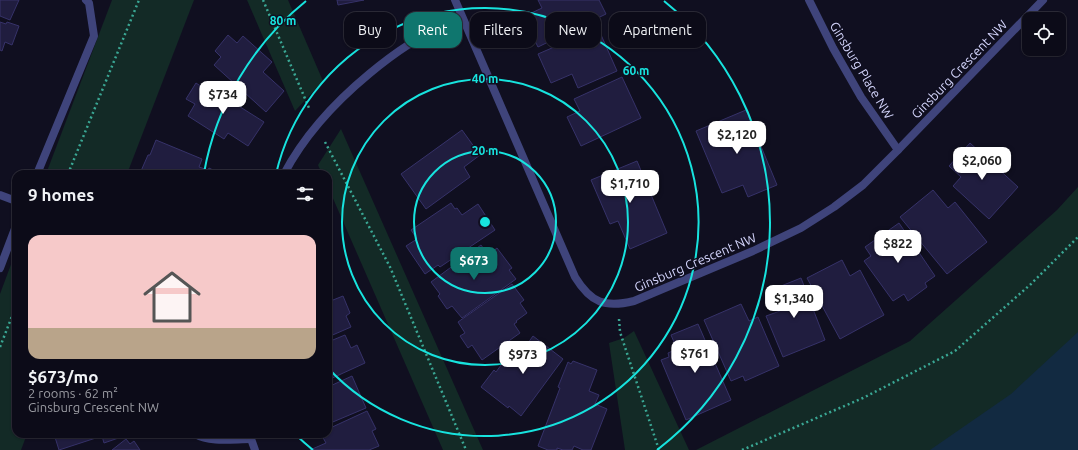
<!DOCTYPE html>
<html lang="en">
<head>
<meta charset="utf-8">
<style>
  :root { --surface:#0c0b18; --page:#151421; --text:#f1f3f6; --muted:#9a9ba2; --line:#2c2b37; --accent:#0f766e }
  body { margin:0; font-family:Ubuntu,sans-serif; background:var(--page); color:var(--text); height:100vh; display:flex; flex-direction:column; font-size:15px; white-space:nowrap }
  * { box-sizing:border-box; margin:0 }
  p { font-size:13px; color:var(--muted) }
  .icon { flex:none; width:22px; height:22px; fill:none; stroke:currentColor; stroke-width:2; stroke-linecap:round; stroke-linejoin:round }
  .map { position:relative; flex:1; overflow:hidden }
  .sheet { position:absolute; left:12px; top:170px; width:320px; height:268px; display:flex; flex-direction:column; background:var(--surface); border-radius:12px; box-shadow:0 1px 3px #0004,0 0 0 1px var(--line) }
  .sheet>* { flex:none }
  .hud { position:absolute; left:344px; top:12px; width:380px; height:36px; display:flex; gap:8px }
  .tools { position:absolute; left:1022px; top:12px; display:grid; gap:8px }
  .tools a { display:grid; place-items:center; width:44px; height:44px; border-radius:8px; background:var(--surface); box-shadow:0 1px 3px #0004,0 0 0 1px var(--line); font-size:20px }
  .price { position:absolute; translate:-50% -34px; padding:0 9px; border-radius:8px; background:#fff; color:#222; font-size:13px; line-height:26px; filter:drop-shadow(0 1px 2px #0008) }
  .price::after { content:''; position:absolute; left:50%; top:24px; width:12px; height:9px; margin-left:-6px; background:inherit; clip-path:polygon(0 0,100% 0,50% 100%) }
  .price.current { background:var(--accent); color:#fff }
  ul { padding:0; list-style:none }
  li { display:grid; align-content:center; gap:8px; height:212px; padding:0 16px }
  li+li { border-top:1px solid var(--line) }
  li span { display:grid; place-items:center; height:124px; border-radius:12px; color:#555 }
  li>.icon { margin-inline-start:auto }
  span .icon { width:72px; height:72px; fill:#fffc; stroke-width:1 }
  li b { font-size:17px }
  h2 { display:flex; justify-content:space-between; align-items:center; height:48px; padding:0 16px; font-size:17px }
  .pill { padding:0 14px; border-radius:12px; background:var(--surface); box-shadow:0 1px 3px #0004,0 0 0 1px var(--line); font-size:14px; line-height:36px }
  .pill.current { background:var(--accent); color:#fff }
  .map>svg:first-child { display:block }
  .green { fill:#132a26 }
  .water { fill:#122a41 }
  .building { fill:#201d3f; stroke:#363269 }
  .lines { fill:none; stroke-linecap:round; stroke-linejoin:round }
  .path { stroke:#3aa794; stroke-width:2.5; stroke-dasharray:2 3; stroke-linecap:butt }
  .service { stroke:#3f447b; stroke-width:8 }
  .minor { stroke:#3f447b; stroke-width:8 }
  .ring { fill:none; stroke:#17e3de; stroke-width:2 }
  .labels { text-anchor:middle; stroke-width:3; stroke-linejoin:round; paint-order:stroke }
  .street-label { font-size:13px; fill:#d3d4fb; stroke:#100f20 }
  .centre { fill:#17e3de; stroke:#100f20; stroke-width:2 }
  .ring-label { font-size:12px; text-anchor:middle; font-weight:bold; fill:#17e3de; stroke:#100f20; stroke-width:3; stroke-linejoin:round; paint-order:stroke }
</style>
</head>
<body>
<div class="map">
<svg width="1078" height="450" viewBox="0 0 1078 450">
  <rect width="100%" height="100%" fill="#100f20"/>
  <g class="green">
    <path d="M 112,0 L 194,0 L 127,174 L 46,174 Z"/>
    <path d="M 247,0 L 288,0 L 323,81 L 295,111 Z"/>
    <path d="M 341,129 L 483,450 L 443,450 L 328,187 L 328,174 L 322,174 L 318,165 Z"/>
    <path d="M 1078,187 L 1078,450 L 696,450 L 910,341 L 1057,210 Z"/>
    <path d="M 16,251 L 16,434 L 27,434 L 21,450 L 0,450 L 0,294 Z"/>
    <path d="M 634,331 L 689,450 L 625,450 L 609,343 L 624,338 Z"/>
  </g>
  <path class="water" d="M 1078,332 L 1078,450 L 930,450 L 1011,394 Z"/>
  <g class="building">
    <path d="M 0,0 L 19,0 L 10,20 L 0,16 Z"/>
    <path d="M 337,0 L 364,0 L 338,5 Z"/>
    <path d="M 538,0 L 599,0 L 606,14 L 538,47 L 523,17 L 542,8 Z"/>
    <path d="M 0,22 L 6,24 L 7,22 L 19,26 L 12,45 L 5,42 L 2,51 L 0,50 Z"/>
    <path d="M 598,28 L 617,71 L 578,88 L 572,74 L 551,83 L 538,54 Z"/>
    <path d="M 228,35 L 237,43 L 243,36 L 272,62 L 263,72 L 284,91 L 266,112 L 214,65 L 221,57 L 215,51 Z"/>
    <path d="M 622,77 L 641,118 L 581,146 L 567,117 L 580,111 L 574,99 Z"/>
    <path d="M 196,83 L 205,89 L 207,86 L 264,122 L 248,146 L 228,133 L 224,139 L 188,116 L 195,104 L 186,99 Z"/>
    <path d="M 746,110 L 777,185 L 748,197 L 743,185 L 722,193 L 696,131 Z"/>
    <path d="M 462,130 L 480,155 L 464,167 L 470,177 L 426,209 L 401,174 Z"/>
    <path d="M 156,140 L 202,159 L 199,167 L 208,170 L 209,168 L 221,174 L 148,174 L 141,171 L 148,155 L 150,155 Z"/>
    <path d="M 970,143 L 1018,187 L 989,219 L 953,186 L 961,177 L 949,166 Z"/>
    <path d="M 637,161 L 667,233 L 630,249 L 618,221 L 610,224 L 591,180 Z"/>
    <path d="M 933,190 L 948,208 L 955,202 L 987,242 L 947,274 L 900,217 Z"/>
    <path d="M 451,203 L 455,209 L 457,208 L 462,215 L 478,204 L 495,230 L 440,267 L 438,265 L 425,274 L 406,246 L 417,239 L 411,230 Z"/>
    <path d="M 899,223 L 935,276 L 925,283 L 927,287 L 908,301 L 904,294 L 893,301 L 864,261 L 871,256 L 865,247 Z"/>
    <path d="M 481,245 L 488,255 L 497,248 L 512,268 L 509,270 L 516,279 L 462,318 L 452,306 L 447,309 L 438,296 L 440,294 L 431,282 Z"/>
    <path d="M 842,260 L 850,276 L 860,270 L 884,315 L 840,339 L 807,278 Z"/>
    <path d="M 801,278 L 825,340 L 783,357 L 766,316 L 780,311 L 771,290 Z"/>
    <path d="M 512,284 L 524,300 L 520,303 L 527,313 L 516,321 L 517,322 L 514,324 L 520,333 L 482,360 L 472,345 L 468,348 L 460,336 L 465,333 L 458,322 Z"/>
    <path d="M 343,296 L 350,313 L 346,316 L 351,327 L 328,337 L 328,302 Z"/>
    <path d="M 741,304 L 749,321 L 758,317 L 779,366 L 745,381 L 743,376 L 731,381 L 704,320 Z"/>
    <path d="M 698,324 L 731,400 L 686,420 L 661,360 L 669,357 L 668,353 L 677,349 L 671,335 Z"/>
    <path d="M 345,335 L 351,348 L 357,345 L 365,363 L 328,380 L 328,342 Z"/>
    <path d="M 533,336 L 563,359 L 521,416 L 509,406 L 508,408 L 481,387 L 494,370 L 496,372 L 515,346 L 522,351 Z"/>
    <path d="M 573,361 L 597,370 L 589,391 L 599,395 L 595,404 L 607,409 L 591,450 L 583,450 L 574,446 L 572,450 L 563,450 L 557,448 L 557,450 L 548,450 L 538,446 L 560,388 L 558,387 L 568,362 L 571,364 Z"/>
    <path d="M 352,376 L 366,408 L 328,424 L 328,387 Z"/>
    <path d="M 367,411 L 376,429 L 372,431 L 379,446 L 369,450 L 310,450 L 326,443 L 321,434 L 328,434 L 328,429 Z"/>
    <path d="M 54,434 L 130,434 L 104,443 L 102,436 L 59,450 Z"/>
    <path d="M 126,439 L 130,444 L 134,441 L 140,450 L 112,450 Z"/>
  </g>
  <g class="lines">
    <g class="path">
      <path d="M 263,0 L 309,108"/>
      <path d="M 325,142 L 390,267 L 466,450"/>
      <path d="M 68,174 L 139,0"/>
      <path d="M 619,319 L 620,332 L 659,450"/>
      <path d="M 0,347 L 16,306"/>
      <path d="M 742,450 L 863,398 L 955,351 L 1031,284 L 1078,237"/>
    </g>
    <g class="service">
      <path d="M 37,174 L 94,36 L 89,3 L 86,0"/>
      <path d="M 0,195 L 16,201"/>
      <path d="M 0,268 L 16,226"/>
    </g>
    <g class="minor">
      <path d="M 455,0 L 575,277 C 591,303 605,308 634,301 L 753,251 L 801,228 L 834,207 L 863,185 L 898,150 L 1043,0"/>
      <path d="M 809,0 L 833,48 L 861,97 L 898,150"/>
      <path d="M 284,174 C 305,134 334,103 369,74 C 381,64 394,54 408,45 C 425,35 444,26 462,18"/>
      <path d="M 195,434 C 211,443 233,439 251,439"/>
      <path d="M 250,436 L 255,450"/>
    </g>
  </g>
  <g class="ring">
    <circle cx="485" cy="222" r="71"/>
    <circle cx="485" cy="222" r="143"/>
    <path d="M276 174A214 214 0 1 1 328 368"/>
    <path d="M313 450A285 285 0 0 1 296 435M204 173A285 285 0 0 1 306 1M664 1A285 285 0 0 1 657 450"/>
  </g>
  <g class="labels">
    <g class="street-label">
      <text transform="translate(959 69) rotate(-46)" y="5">Ginsburg Crescent NW</text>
      <text transform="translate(862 70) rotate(59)" y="5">Ginsburg Place NW</text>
      <text transform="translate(695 262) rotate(-23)" y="5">Ginsburg Crescent NW</text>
    </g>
  </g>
  <circle cx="485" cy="222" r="6" class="centre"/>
  <g class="ring-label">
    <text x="283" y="25">80 m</text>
    <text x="636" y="75">60 m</text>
    <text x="485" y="83">40 m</text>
    <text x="485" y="155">20 m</text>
  </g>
</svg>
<div class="tools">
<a><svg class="icon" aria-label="locate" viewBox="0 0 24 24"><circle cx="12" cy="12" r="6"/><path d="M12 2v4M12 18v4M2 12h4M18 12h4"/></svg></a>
</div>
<b class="price" style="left:223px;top:115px">$734</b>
<b class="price" style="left:737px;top:155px">$2,120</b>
<b class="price" style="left:982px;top:181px">$2,060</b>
<b class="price" style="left:630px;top:204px">$1,710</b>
<b class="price" style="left:898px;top:264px">$822</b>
<b class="price current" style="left:474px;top:281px">$673</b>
<b class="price" style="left:794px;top:319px">$1,340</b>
<b class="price" style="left:695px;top:374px">$761</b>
<b class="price" style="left:523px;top:375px">$973</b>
<div class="hud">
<a class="pill">Buy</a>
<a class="pill current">Rent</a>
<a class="pill">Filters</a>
<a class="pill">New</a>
<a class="pill">Apartment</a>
</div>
<section class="sheet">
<h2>9 homes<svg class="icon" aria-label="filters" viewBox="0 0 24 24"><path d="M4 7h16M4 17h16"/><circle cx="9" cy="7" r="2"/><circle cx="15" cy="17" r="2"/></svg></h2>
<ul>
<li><span style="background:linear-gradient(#f6c9c9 75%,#b9a48a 0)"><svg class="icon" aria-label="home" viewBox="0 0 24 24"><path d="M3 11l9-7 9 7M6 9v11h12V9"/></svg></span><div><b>$673/mo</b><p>2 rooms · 62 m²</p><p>Ginsburg Crescent NW</p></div></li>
</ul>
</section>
</div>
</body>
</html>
